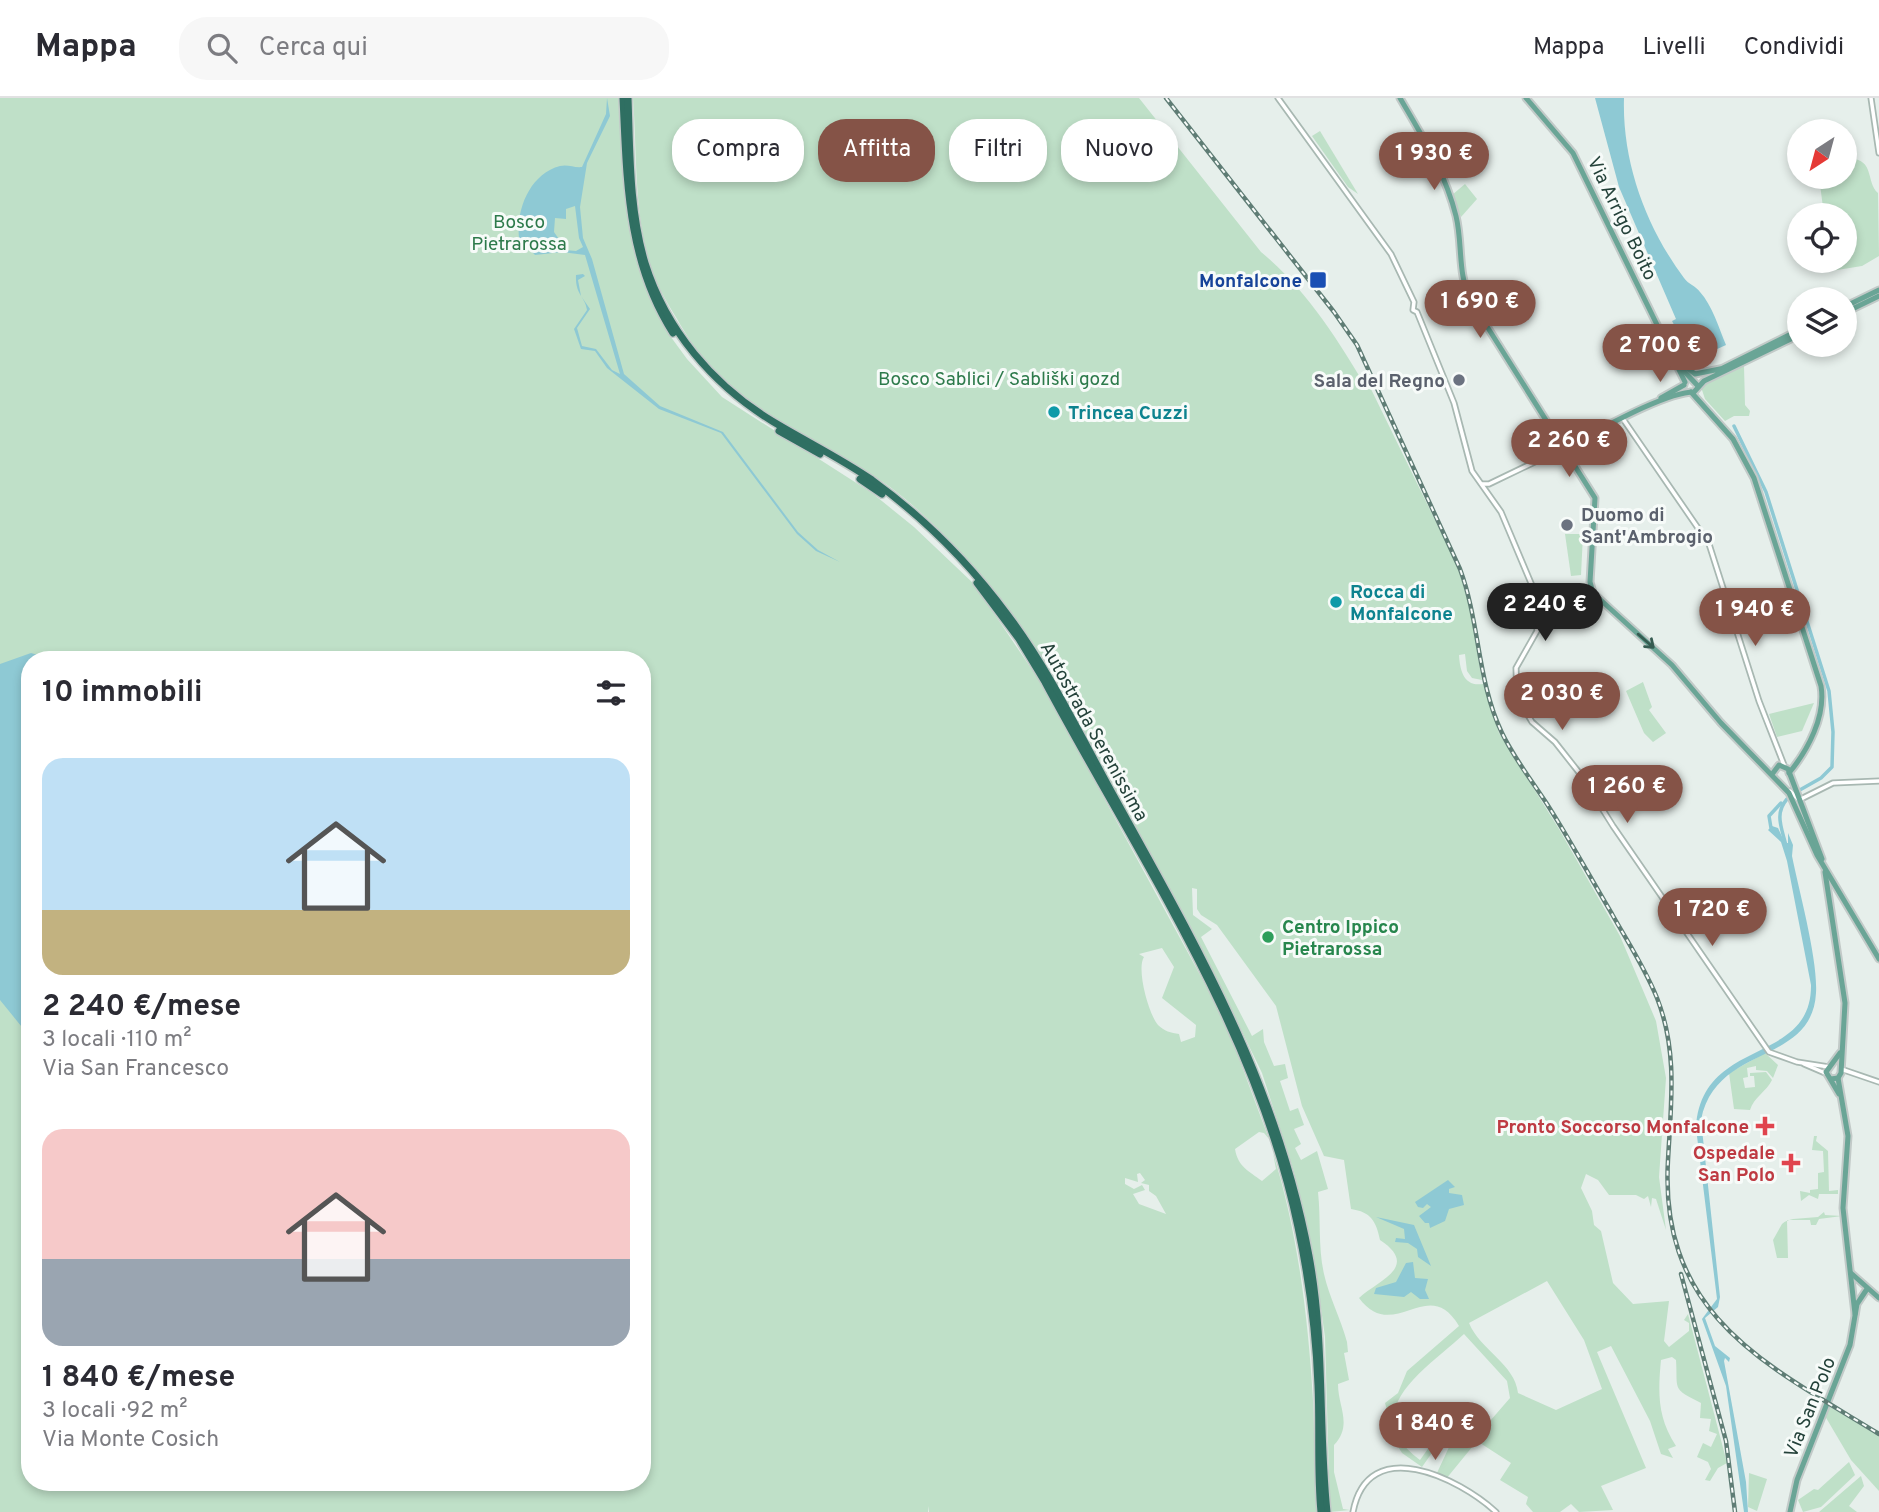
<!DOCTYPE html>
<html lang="it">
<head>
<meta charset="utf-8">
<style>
  :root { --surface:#fff; --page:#f7f7f7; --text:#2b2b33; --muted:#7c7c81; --line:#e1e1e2; --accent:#855347 }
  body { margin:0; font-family:Overpass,sans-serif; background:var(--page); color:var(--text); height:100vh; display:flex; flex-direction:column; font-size:26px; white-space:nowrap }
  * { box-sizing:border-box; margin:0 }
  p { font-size:23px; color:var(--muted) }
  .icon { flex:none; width:38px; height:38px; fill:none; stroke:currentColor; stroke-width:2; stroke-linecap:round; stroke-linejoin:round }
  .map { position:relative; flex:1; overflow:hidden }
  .side { position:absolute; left:21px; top:553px; width:630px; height:840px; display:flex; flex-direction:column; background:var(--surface); border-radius:28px; box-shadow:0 4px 10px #0003 }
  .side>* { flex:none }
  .guide { position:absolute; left:672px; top:21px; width:665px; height:63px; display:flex; gap:14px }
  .needle { width:46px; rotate:216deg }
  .controls { position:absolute; left:1787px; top:21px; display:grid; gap:14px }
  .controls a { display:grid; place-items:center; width:70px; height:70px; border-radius:50%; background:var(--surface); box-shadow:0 4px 10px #0003; font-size:35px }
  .price { position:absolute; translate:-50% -60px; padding:0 16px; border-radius:24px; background:var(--accent); color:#fff; font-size:23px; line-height:46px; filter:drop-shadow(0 2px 4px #0008) }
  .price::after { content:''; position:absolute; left:50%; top:42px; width:21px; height:16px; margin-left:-10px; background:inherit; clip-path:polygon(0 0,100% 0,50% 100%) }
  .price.on { background:#222; color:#fff }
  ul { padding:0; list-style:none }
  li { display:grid; align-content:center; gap:14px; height:371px; padding:0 21px }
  li span { display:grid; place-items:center; height:217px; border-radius:21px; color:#555 }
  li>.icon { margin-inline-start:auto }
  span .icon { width:126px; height:126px; fill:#fffc; stroke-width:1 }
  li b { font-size:30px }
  h2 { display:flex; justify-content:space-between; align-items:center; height:84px; padding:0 21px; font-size:30px }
  .chip { padding:0 24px; border-radius:28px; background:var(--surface); box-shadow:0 4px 10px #0003; font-size:24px; line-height:63px }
  .chip.on { background:var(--accent); color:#fff }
  header { display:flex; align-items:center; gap:42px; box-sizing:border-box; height:98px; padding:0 35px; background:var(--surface); border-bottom:2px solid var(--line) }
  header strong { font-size:33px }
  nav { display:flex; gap:38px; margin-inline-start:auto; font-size:24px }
  .search { width:490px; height:63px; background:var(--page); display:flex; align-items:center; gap:18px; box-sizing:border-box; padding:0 24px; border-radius:28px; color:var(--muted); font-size:26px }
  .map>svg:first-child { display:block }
  .green { fill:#bfe0c8; fill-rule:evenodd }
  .water { fill:#8ec9d4; fill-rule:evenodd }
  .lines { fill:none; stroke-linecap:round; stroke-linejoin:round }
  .canal { stroke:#8ec9d4; stroke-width:3.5 }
  .minor-casing { stroke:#a8b8b2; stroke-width:7 }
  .major-casing { stroke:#c2cac8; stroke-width:9 }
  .highway-casing { stroke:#c2cac8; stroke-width:10 }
  .minor { stroke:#fff; stroke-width:3.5 }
  .major { stroke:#6aa596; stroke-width:5 }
  .highway { stroke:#2f6f62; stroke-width:7 }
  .rail-casing { stroke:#5f7d75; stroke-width:4.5 }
  .rail { stroke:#f7fbf9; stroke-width:2; stroke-dasharray:5; stroke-linecap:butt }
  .oneway { stroke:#365b51 }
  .transit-dot { fill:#1a4fb4; stroke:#f7fbf9; stroke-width:2.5 }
  .worship-dot { fill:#6b7280; stroke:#f7fbf9; stroke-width:2.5 }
  .culture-dot { fill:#0f9aa8; stroke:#f7fbf9; stroke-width:2.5 }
  .leisure-dot { fill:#2e9e5b; stroke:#f7fbf9; stroke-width:2.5 }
  .health-dot { fill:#e0444e; stroke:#f7fbf9; stroke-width:2.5 }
  .labels { text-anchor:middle; stroke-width:6; stroke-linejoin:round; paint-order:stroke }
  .street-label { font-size:19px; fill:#24423a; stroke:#f7fbf9 }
  .park-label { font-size:19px; fill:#2d7a4b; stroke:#f7fbf9 }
  .transit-label { font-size:19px; font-weight:bold; fill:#164399; stroke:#f7fbf9; text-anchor:end }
  .worship-label { font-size:19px; font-weight:bold; fill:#5b616d; stroke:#f7fbf9; text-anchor:end }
  .culture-label { font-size:19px; font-weight:bold; fill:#0d838f; stroke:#f7fbf9; text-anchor:start }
  .leisure-label { font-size:19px; font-weight:bold; fill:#27864d; stroke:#f7fbf9; text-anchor:start }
  .health-label { font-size:19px; font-weight:bold; fill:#be3a42; stroke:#f7fbf9; text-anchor:end }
</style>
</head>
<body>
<header>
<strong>Mappa</strong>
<div class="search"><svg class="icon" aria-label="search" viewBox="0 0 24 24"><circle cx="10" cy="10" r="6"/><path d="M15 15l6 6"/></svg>Cerca qui</div>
<nav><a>Mappa</a><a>Livelli</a><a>Condividi</a></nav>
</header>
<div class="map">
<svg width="1879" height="1414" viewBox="0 0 1879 1414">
  <rect width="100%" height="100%" fill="#e6efeb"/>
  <g class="green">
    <path d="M 0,0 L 620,0 L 624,90 L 631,138 L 643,181 L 668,235 L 687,261 L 722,299 L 872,395 L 914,429 L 974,486 L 1043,588 L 1205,886 L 1228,931 L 1269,1041 L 1264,1035 L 1259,1034 L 1235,1051 C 1238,1069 1249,1073 1262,1083 L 1276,1071 L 1273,1055 C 1298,1135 1308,1219 1313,1302 C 1315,1339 1313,1377 1318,1414 L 929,1414 L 929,1408 L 928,1414 L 0,1414 ZM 30,562 L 642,562 L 642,1384 L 30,1384 ZM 1162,850 L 1174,869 L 1162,900 L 1196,927 L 1195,939 L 1181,944 L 1179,936 C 1171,935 1164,933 1158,927 C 1149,917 1136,871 1144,859 L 1139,856 ZM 1140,1075 L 1145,1082 L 1141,1085 L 1149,1087 L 1149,1093 L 1156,1098 L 1166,1116 L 1139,1106 L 1133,1096 L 1145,1092 L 1142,1087 L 1134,1091 L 1125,1086 L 1125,1080 L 1138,1084 L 1137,1076 Z"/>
    <path d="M 633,0 L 1139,0 L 1261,154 C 1305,190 1337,240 1366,289 L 1369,287 L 1457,467 L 1469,507 L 1482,582 L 1472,580 L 1467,573 L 1465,556 L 1459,557 C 1460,573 1464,589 1483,586 L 1499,635 L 1559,731 L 1620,838 L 1656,923 L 1666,980 L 1659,1079 L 1666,1132 L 1656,1101 L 1652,1100 L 1651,1109 L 1648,1098 L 1644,1101 L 1636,1097 L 1609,1097 L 1598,1082 L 1586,1076 L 1581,1090 L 1592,1113 L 1594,1127 L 1601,1133 L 1613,1185 L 1633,1206 L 1669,1203 L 1664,1243 L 1669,1249 L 1689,1233 L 1689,1225 L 1684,1222 L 1688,1216 L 1727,1365 L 1718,1370 L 1710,1383 L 1705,1382 L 1711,1371 L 1708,1364 L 1697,1359 L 1703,1345 L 1711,1349 L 1717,1336 L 1709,1333 L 1711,1321 L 1700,1320 L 1701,1305 C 1671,1290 1678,1292 1676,1262 L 1672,1259 L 1661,1262 C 1658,1294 1657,1319 1676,1348 L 1668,1351 L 1673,1360 L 1661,1356 L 1650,1323 L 1611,1248 L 1597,1254 L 1646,1370 L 1601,1388 L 1613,1412 L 1579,1414 L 1571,1406 L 1560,1414 L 1533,1414 L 1526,1406 L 1528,1399 L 1500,1382 L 1511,1365 L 1477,1343 L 1446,1381 L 1436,1377 L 1450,1347 L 1441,1342 L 1422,1369 L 1402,1355 L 1397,1347 L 1385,1305 L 1398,1295 L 1407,1273 L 1459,1228 C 1428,1175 1394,1247 1359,1200 C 1377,1183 1421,1169 1380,1142 C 1376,1123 1371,1114 1351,1111 L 1344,1062 L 1324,1058 L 1302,1008 L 1276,908 L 1217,827 L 1201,817 L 1197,811 L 1197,791 L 1192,790 L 1193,817 L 1212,831 L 1201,839 L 1252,938 L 1263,931 L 1264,944 L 1274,968 L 1285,966 L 1288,980 L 1280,983 L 1290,1013 L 1298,1010 L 1304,1027 L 1294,1031 L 1301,1046 L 1295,1050 L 1301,1062 L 1317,1053 L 1328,1091 L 1318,1094 C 1321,1121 1318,1150 1324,1176 C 1329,1199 1341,1221 1347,1244 L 1348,1254 L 1344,1255 L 1349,1282 L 1338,1286 C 1338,1309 1353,1327 1334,1347 L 1334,1374 L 1343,1411 L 1350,1412 L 1330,1414 L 1325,1239 L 1317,1182 L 1294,1074 L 1262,975 L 1209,865 L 1014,520 C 978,472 938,425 890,389 C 835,349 767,324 717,276 C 701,260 688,240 677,221 C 666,203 654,183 649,163 C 634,111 637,54 633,0 ZM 1547,1183 L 1584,1242 L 1602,1291 L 1556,1312 L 1518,1295 C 1515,1266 1480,1252 1469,1225 ZM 1464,1236 L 1507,1283 L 1510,1300 L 1470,1346 L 1442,1331 L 1420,1362 C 1354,1313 1428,1270 1464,1236 Z"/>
    <path d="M 1320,33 L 1358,96 L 1348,89 L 1312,38 Z"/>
    <path d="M 1845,61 C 1876,58 1865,84 1878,95 L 1879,158 L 1862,168 L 1831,173 L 1829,163 L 1844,163 L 1844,117 L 1824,117 L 1819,79 L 1844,79 Z"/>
    <path d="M 1465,86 L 1477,101 L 1461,119 L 1452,97 Z"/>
    <path d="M 1744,268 L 1745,307 L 1750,313 L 1749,318 L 1734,318 L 1725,323 L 1705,301 L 1701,289 L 1712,281 Z"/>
    <path d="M 1565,436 L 1583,436 L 1581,477 L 1571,478 Z"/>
    <path d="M 1643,584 L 1652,609 L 1649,612 L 1666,635 L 1653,644 L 1644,635 L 1626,593 Z"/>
    <path d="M 1814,605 L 1802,633 L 1777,639 L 1769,616 Z"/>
    <path d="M 1765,955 L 1778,967 L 1773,980 L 1767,973 L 1756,972 L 1756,968 L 1747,970 L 1748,979 L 1743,980 L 1745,990 L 1755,989 L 1754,978 L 1750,978 L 1750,975 L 1766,974 L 1772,982 C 1766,994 1754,999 1750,1012 L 1734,1011 L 1729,975 Z"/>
    <path d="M 1814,1038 L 1817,1038 L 1816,1043 L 1828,1053 L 1829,1093 L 1838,1092 L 1838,1096 L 1819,1096 L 1818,1101 L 1809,1097 L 1801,1103 L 1800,1093 L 1810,1095 L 1810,1092 L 1818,1091 L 1818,1075 L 1824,1074 L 1823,1053 L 1812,1052 Z"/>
    <path d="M 1824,1114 L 1825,1117 L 1842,1118 L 1819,1121 L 1816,1127 L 1811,1127 L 1810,1122 L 1787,1122 L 1788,1160 L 1777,1160 L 1773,1142 L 1782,1126 C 1785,1123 1789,1122 1793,1121 L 1818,1119 Z"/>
    <path d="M 1829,1308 L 1879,1338 L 1879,1393 L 1851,1362 L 1825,1318 Z"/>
    <path d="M 1849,1364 L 1855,1377 L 1821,1409 L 1803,1414 L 1798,1402 L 1814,1391 L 1818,1392 Z"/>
    <path d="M 1749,1375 L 1767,1381 L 1757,1413 L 1748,1409 Z"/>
    <path d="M 1861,1378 L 1864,1388 L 1849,1408 L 1857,1414 L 1819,1414 Z"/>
  </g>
  <g class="water">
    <path d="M 607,0 L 610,18 L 587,65 L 580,109 L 583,140 L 592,161 L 624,276 L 660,308 L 723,334 L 798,434 L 818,452 L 840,464 L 816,453 L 797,436 L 721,335 L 659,311 L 607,270 L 595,253 L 581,251 L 574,231 L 587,212 C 585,198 575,197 576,177 L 583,176 L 585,178 L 578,182 L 581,198 L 590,211 L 577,230 L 582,248 L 596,251 L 612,272 L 620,276 L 585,157 L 562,154 L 535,157 L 519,140 C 516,111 530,76 560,68 C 568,66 574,70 582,69 L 606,16 ZM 575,108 L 579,140 L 583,149 L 576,153 L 554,151 L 553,147 L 561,144 L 554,134 L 555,120 L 566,121 L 566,111 Z"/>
    <path d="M 1595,0 L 1624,0 C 1622,64 1646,129 1684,180 C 1688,186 1696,188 1700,194 C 1712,207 1719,230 1726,247 L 1693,262 L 1672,223 L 1676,221 L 1619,89 Z"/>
    <path d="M 31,555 L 55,562 L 30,562 L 30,939 L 0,902 L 0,566 Z"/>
    <path d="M 1772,728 L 1778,730 L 1785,745 L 1788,745 L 1788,735 L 1793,747 L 1792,758 C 1799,793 1818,861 1816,895 C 1812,968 1716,945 1701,1022 L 1720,1199 L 1718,1209 L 1705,1220 L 1715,1248 L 1730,1260 L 1729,1264 L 1725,1260 L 1724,1263 L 1746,1384 L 1748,1414 L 1744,1414 L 1726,1288 L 1702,1221 L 1717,1201 L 1696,1030 C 1701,938 1812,968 1811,887 L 1787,763 L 1781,744 L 1768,732 Z"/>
    <path d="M 1448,1082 L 1455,1089 L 1449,1091 L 1449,1095 L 1462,1097 L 1464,1107 L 1449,1111 L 1445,1123 L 1430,1130 L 1429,1125 L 1425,1125 L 1419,1118 L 1431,1109 L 1427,1106 L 1423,1110 L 1418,1109 L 1415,1104 Z"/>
    <path d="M 1376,1119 L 1414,1127 L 1431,1168 L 1418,1159 L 1417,1151 L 1408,1145 L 1395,1144 L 1396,1140 L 1405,1141 L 1404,1131 Z"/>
    <path d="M 1413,1164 L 1415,1180 L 1428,1181 L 1425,1192 L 1429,1201 L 1420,1201 L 1411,1194 L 1404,1199 L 1374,1196 L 1376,1190 L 1396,1184 L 1406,1165 Z"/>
  </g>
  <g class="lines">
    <g class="canal">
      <path d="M 1734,328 L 1766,394 L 1829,593 L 1833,634 L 1832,669 L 1821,680 L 1798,693"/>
      <path d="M 1771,730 L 1769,718 L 1781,705"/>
      <path d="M 1786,748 C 1782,730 1774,716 1787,701"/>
    </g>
    <defs>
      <g id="minor">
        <path d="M 1278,0 L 1391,156 L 1414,204 L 1413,212 L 1417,214 L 1454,305 L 1472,373 L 1501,414 L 1536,497 L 1537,533 L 1516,570 L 1517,599 L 1532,624 L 1555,644 L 1581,677 L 1613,728 L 1769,954 L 1797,964 L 1829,969"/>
        <path d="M 1871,0 L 1879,55"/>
        <path d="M 1623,321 L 1709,446 L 1759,603 L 1784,667"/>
        <path d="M 1482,386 L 1489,386 L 1564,350"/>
        <path d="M 1790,693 L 1799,702 L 1833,685 L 1879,683"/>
        <path d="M 1804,966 L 1825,975"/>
        <path d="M 1841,971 L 1879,984"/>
        <path d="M 1353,1414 C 1368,1335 1459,1380 1496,1414"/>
      </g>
      <g id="major">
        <path d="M 1400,0 C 1422,38 1445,74 1456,118 C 1463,147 1457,175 1471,203 L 1595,400 L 1590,484 L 1593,495 L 1672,567 L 1721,625 L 1789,695 L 1817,757 L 1879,861"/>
        <path d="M 1526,0 L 1573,55 L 1685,284"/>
        <path d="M 1844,209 L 1879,192"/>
        <path d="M 1844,215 L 1879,198"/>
        <path d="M 1678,263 L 1695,276 L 1720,271"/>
        <path d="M 1682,271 L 1698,288"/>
        <path d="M 1717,273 L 1799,232"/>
        <path d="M 1691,294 L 1733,341 L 1754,380 L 1821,588 C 1826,618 1808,652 1789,675"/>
        <path d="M 1661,300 L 1684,287"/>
        <path d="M 1564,350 C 1594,335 1664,294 1694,294 L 1704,283 L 1799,237"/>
        <path d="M 1773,675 L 1779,667 L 1788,671 L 1822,761"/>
        <path d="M 1825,774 L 1845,905 L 1841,975 L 1838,980 L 1831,981"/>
        <path d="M 1838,980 L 1848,1038 L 1843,1110 L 1855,1216"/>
        <path d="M 1839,996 L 1826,974 L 1840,955"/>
        <path d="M 1852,1176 L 1879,1200"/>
        <path d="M 1790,1414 L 1797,1382 L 1850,1247 L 1857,1206 L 1867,1191"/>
      </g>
      <g id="highway">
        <path d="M 623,0 C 627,83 627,163 673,235"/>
        <path d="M 628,0 C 630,55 629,111 645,165 C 666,232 713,287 772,323 C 805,343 840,360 872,382 C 923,419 969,465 1007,516 C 1050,573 1081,639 1116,702 C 1199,852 1277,987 1309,1158 C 1325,1243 1318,1328 1327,1414"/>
        <path d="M 779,333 L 820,356"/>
        <path d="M 860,381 L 882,396"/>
        <path d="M 977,485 L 1019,541 L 1045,584 C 1139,760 1257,932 1298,1129 C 1309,1181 1316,1234 1318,1287 C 1320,1329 1317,1372 1321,1414"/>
      </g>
    </defs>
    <use href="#minor" class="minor-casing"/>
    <use href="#major" class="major-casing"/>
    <use href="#highway" class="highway-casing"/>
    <use href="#minor" class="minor"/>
    <use href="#major" class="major"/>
    <use href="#highway" class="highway"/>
    <defs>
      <g id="rail">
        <path d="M 1166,0 L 1334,214 L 1357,247 L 1460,471 C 1480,525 1477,583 1502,635 C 1514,660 1532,683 1547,706 C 1570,742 1590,779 1612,816 C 1627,843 1645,870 1657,900 C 1678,953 1671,1006 1668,1062 C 1659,1217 1765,1266 1879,1336"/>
        <path d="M 1681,1176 L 1726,1343 L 1735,1414"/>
      </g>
    </defs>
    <use href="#rail" class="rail-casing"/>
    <use href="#rail" class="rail"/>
  </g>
  <defs><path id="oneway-shaft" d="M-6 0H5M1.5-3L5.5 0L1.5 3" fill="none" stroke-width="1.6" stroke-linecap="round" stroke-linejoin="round" transform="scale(1.75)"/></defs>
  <use class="oneway" href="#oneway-shaft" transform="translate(1646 543) rotate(41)"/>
  <rect class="transit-dot" x="1309" y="173" width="18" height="18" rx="3.5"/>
  <g class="worship-dot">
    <circle cx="1459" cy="282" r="7"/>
    <circle cx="1567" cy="427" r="7"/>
  </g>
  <g class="culture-dot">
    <circle cx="1054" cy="314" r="7"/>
    <circle cx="1336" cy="504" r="7"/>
  </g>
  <circle class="leisure-dot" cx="1268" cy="839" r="7"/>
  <g class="health-dot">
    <path d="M1761.5 1017.5h7v7h7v7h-7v7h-7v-7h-7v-7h7z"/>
    <path d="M1787.5 1054.5h7v7h7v7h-7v7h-7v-7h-7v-7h7z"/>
  </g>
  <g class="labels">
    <g class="street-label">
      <text transform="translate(1623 120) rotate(64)" y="7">Via Arrigo Boito</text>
      <text transform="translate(1095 633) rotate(61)" y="7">Autostrada Serenissima</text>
      <text transform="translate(1809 1309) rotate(-68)" y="7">Via San Polo</text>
    </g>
    <g class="park-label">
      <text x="519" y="130">Bosco<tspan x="519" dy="22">Pietrarossa</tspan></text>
      <text x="999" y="287">Bosco Sablici / Sabliški gozd</text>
    </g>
    <g class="transit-label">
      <text x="1302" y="189">Monfalcone</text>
    </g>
    <g class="worship-label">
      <text x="1445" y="289">Sala del Regno</text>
      <text x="1581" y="423" text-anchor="start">Duomo di<tspan x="1581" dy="22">Sant'Ambrogio</tspan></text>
    </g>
    <g class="culture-label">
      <text x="1068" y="321">Trincea Cuzzi</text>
      <text x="1350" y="500">Rocca di<tspan x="1350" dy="22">Monfalcone</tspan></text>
    </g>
    <g class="leisure-label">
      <text x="1282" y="835">Centro Ippico<tspan x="1282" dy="22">Pietrarossa</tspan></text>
    </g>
    <g class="health-label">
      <text x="1749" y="1035">Pronto Soccorso Monfalcone</text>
      <text x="1775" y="1061">Ospedale<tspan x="1775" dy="22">San Polo</tspan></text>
    </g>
  </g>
</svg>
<div class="controls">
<a><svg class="needle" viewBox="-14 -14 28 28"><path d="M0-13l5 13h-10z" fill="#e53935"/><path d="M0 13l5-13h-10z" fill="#7c7c81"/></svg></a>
<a><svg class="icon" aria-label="locate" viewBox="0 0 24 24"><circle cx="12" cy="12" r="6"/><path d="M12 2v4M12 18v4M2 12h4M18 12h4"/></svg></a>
<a><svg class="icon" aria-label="layers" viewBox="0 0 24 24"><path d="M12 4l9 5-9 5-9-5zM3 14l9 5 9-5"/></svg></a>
</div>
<b class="price" style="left:1434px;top:94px">1 930 €</b>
<b class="price" style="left:1480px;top:242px">1 690 €</b>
<b class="price" style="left:1660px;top:286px">2 700 €</b>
<b class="price" style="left:1569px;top:381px">2 260 €</b>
<b class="price on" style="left:1545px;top:545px">2 240 €</b>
<b class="price" style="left:1755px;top:550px">1 940 €</b>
<b class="price" style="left:1562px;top:634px">2 030 €</b>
<b class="price" style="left:1627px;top:727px">1 260 €</b>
<b class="price" style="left:1712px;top:850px">1 720 €</b>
<b class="price" style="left:1435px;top:1364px">1 840 €</b>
<div class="guide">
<a class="chip">Compra</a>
<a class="chip on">Affitta</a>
<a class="chip">Filtri</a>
<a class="chip">Nuovo</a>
</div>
<section class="side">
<h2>10 immobili<svg class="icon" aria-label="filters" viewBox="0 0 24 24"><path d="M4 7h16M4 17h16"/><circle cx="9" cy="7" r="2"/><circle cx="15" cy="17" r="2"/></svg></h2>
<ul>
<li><span style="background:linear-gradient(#bfe0f5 70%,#c2b280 0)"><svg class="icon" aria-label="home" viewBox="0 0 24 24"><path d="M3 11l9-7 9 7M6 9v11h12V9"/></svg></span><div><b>2 240 €/mese</b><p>3 locali · 110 m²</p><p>Via San Francesco</p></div></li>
<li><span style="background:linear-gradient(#f6c9c9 60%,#9aa5b1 0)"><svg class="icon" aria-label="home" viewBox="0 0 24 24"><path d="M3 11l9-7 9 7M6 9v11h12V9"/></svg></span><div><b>1 840 €/mese</b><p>3 locali · 92 m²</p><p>Via Monte Cosich</p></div></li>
</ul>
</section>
</div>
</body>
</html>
